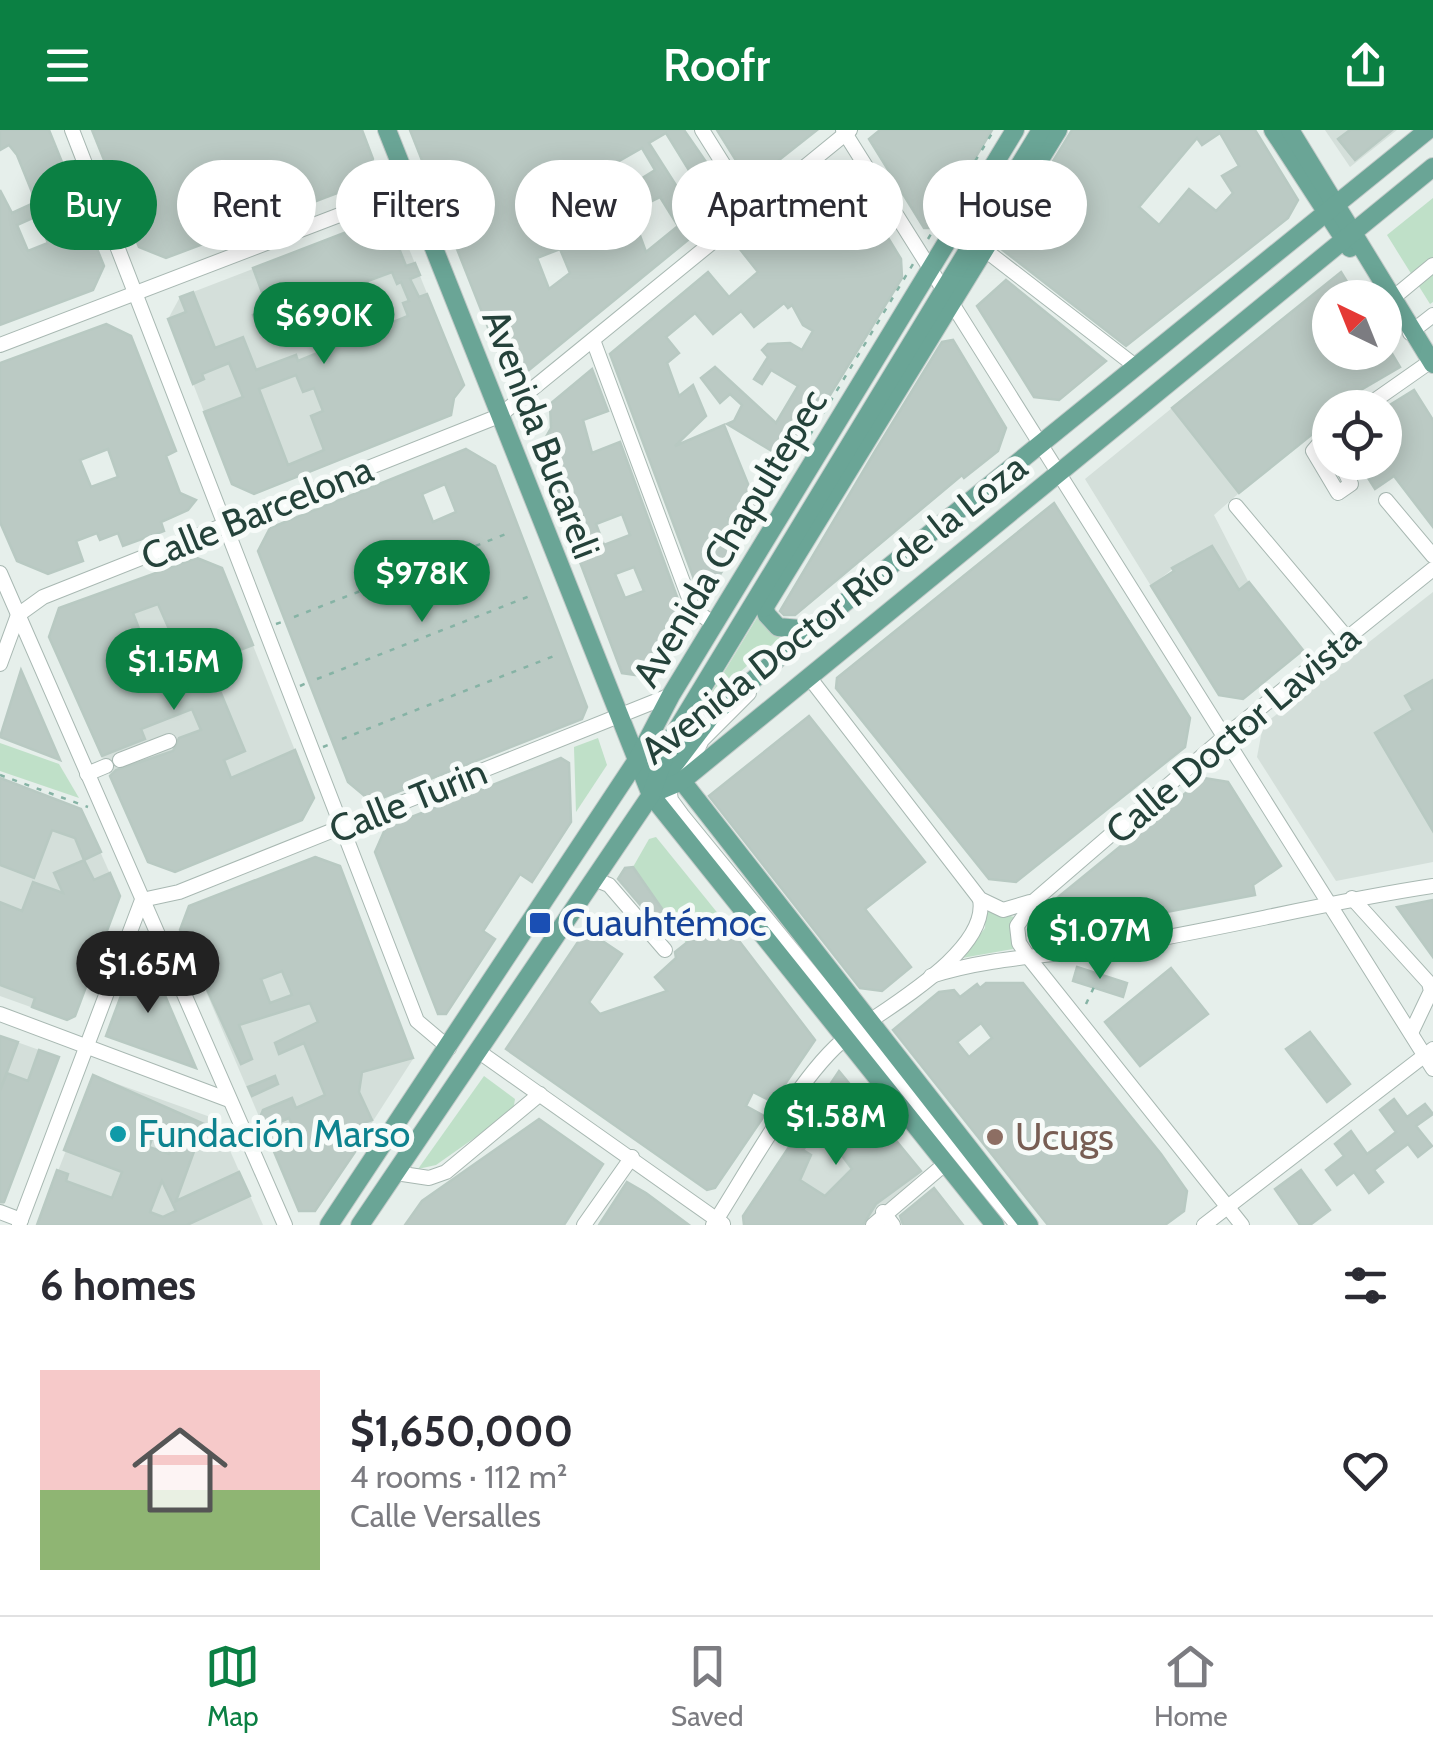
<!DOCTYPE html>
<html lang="en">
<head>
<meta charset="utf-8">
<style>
  :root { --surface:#fff; --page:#f2f2f3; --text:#2b2b33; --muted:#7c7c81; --line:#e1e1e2; --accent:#0b8043 }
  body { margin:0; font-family:Cabin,sans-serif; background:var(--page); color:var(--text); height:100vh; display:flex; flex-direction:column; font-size:38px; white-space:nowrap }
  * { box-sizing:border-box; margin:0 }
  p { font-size:32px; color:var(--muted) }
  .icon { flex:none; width:55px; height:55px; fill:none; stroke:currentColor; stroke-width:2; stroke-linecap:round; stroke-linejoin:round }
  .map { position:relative; height:1095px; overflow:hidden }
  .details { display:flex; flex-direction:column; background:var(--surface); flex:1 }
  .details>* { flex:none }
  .banner { position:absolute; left:30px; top:30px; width:1375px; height:90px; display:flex; gap:20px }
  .needle { width:65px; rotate:317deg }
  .tools { position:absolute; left:1312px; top:150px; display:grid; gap:20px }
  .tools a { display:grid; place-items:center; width:90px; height:90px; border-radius:50%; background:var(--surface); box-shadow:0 5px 25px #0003; font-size:50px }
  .price { position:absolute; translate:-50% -85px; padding:0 22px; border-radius:35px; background:var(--accent); color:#fff; font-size:32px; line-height:65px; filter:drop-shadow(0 2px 5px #0008) }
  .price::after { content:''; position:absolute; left:50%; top:60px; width:30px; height:22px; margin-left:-15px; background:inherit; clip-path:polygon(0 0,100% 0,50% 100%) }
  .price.selected { background:#222; color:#fff }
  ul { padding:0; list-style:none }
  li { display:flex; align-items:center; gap:30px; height:250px; padding:0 40px }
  li span { display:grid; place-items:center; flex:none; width:280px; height:200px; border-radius:0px; color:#555 }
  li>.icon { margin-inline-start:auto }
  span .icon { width:120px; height:120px; fill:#fffc; stroke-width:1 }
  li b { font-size:42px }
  h2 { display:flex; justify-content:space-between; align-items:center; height:120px; padding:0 40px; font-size:42px }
  .chip { padding:0 35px; border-radius:45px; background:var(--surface); box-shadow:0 5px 25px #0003; font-size:35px; line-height:90px }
  .chip.selected { background:var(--accent); color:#fff }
  header { display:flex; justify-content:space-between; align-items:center; height:130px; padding:0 40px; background:var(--accent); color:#fff; font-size:45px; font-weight:600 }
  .dock { display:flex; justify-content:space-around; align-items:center; height:140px; border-top:2px solid var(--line); background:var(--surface); font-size:28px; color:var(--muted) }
  .dock a { display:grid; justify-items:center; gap:5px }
  .dock .selected { color:var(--accent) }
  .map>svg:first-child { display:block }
  .built { fill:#d4dfda }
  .green { fill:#bfe0c8 }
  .building { fill:#bbcac4; stroke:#b8c9c2; stroke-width:2.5; fill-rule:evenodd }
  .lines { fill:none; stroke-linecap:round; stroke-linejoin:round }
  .minor-casing { stroke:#a8b8b2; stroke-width:16 }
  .major-casing { stroke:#c2cac8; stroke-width:20 }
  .path { stroke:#86b3a5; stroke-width:2.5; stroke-dasharray:5 8; stroke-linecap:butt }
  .minor { stroke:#fff; stroke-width:14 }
  .major { stroke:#6aa596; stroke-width:18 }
  .transit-dot { fill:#1a4fb4; stroke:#f7fbf9; stroke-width:4 }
  .culture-dot { fill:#0f9aa8; stroke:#f7fbf9; stroke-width:4 }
  .education-dot { fill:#8d6e63; stroke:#f7fbf9; stroke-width:4 }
  .labels { text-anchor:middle; stroke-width:10; stroke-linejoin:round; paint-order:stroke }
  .street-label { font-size:38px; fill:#24423a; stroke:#f7fbf9 }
  .transit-label { font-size:38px; fill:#164399; stroke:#f7fbf9; text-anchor:start }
  .culture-label { font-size:38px; fill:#0d838f; stroke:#f7fbf9; text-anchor:start }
  .education-label { font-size:38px; fill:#785e54; stroke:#f7fbf9; text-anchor:start }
</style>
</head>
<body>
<header><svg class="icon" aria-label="menu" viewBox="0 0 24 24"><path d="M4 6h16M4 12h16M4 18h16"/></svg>Roofr<svg class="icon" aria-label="share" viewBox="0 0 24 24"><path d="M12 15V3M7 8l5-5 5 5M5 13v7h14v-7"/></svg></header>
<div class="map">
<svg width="1433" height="1095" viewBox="0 0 1433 1095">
  <rect width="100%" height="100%" fill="#e6efeb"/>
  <g class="built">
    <path d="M 1325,0 L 1397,0 L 1350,37 Z"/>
    <path d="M 395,84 L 464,255 L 254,364 L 232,354 L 168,189 L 180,167 Z"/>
    <path d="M 1172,278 L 1239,363 L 1214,385 L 1249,453 L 1239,460 L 1185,429 L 1151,456 L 1085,349 Z"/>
    <path d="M 197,428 L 222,438 L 314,668 L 302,690 L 175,742 L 148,732 L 49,507 Z"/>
    <path d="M 1433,462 L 1433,732 L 1336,751 L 1257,627 L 1263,595 Z"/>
    <path d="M 0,649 L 81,679 L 120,766 L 75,886 L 67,890 L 0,866 Z"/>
    <path d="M 316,726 L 340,737 L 413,929 L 315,1081 L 299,1081 L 180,800 L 189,776 Z"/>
    <path d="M 0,906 L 59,927 L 0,1084 Z"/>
    <path d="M 839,941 L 922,1042 L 865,1095 L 746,1095 L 743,1086 Z"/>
    <path d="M 95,946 L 216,989 L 263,1095 L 37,1095 Z"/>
  </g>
  <g class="green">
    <path d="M 1433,68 L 1433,172 L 1430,174 L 1387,105 Z"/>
    <path d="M 758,486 L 780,508 L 707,570 Z"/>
    <path d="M 598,608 L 607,635 L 576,682 L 574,617 Z"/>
    <path d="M 0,613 L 59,634 L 79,668 L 0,641 Z"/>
    <path d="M 656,707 L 720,786 L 686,813 L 633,737 L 649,709 Z"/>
    <path d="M 986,779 L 1014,787 L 1010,801 L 1013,819 L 962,828 L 985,798 Z"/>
    <path d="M 484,946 L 515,969 L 513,981 L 436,1035 L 418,1039 Z"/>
  </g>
  <g class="building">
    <path d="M 0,0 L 49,0 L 104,136 L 93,160 L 0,195 L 0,60 L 12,83 L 36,72 L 17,25 L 9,15 L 0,20 ZM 37,86 L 48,113 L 28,121 L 17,95 Z"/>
    <path d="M 92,0 L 362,0 L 373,29 L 361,54 L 166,128 L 139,117 Z"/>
    <path d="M 410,0 L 684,0 L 706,32 L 690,42 L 666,3 L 649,13 L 693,82 L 723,60 L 732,74 L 524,244 L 504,238 ZM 642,18 L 655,40 L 623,60 L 614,34 ZM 660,67 L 678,96 L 646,122 L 631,81 ZM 560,119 L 570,143 L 549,159 L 537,128 Z"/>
    <path d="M 717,0 L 817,0 L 750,53 Z"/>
    <path d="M 880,0 L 992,0 L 933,98 L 924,98 L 869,9 Z"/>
    <path d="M 1072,0 L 1255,0 L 1298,70 L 1288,88 L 1126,216 L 1000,118 ZM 1220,3 L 1239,36 L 1222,46 L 1233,63 L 1216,81 L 1189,59 L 1159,95 L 1139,77 L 1197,8 L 1202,15 Z"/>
    <path d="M 1350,0 L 1392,0 L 1355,30 L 1338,9 Z"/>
    <path d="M 842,32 L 901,129 L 902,148 L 771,361 L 757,353 L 775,323 L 727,294 L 734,291 L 742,275 L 730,264 L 720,273 L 701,248 L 715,237 L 776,293 L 798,256 L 771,240 L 762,254 L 754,249 L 768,227 L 762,220 L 768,214 L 790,213 L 802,220 L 813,201 L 803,195 L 792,175 L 788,178 L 784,173 L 754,197 L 741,181 L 713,204 L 695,183 L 666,207 L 679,223 L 667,233 L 679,266 L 693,255 L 706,286 L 675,316 L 724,295 L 757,376 L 728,388 L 737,416 L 703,473 L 610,224 L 708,142 L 729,167 L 758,142 L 739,118 Z"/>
    <path d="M 383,98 L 393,103 L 406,136 L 415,133 L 420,145 L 410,149 L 419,167 L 427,164 L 464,255 L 454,268 L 451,285 L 254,364 L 232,354 L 204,282 L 243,267 L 229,233 L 202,244 L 204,249 L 193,254 L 168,189 L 186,182 L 180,167 L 193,162 L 215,218 L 243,207 L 256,240 L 296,225 L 298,231 L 408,186 L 403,173 L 409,171 L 401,152 L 397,154 L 392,142 L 365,152 L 369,163 L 308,187 L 304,177 L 257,195 L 253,185 L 267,176 L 253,138 L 352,100 L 355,109 ZM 296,245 L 303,262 L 314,258 L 323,281 L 311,286 L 324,320 L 288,335 L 259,259 Z"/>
    <path d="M 1341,142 L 1357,168 L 1330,168 L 1330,222 L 1391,222 L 1400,237 L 1330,278 L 1330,290 L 1239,363 L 1172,278 Z"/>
    <path d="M 1006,150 L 1106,231 L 1059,270 L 1034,267 L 977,176 Z"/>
    <path d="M 106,194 L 131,206 L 176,321 L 166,326 L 180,363 L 196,370 L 188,380 L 161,392 L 164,401 L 123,416 L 118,403 L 100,410 L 97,403 L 76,411 L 83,431 L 48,444 L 17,431 L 0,392 L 0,233 ZM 108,319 L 118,347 L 91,357 L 80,330 Z"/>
    <path d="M 953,210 L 1006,298 L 998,321 L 964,348 L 962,345 L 795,485 L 784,485 L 780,481 L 874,323 L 942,212 Z"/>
    <path d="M 592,239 L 608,281 L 583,290 L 592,323 L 620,312 L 683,483 L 690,490 L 655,548 L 622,543 L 538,321 L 551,298 L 550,274 ZM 622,384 L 630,405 L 604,415 L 596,394 ZM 634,437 L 644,461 L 625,468 L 615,444 Z"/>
    <path d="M 1414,260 L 1433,290 L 1433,397 L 1394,346 L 1375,359 L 1358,332 L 1385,332 L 1385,278 Z"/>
    <path d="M 466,319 L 495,336 L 587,577 L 582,589 L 372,672 L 348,652 L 258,421 L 270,398 ZM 445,354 L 456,382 L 433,392 L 422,364 Z"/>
    <path d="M 1054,373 L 1190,588 L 1185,617 L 1016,752 L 989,749 L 836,558 L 837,548 Z"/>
    <path d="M 1212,416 L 1239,460 L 1249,452 L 1303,520 L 1243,569 L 1219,565 L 1151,456 L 1174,441 L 1172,438 Z"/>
    <path d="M 197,428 L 222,438 L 253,515 L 208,532 L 245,621 L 224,630 L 231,648 L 295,620 L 314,668 L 302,690 L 175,742 L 148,732 L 110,646 L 116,640 L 173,621 L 179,608 L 201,600 L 192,579 L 141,599 L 145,609 L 102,626 L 49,507 L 59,478 ZM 158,474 L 169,499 L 143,509 L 133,483 Z"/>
    <path d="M 21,540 L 60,630 L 0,607 Z"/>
    <path d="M 1433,550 L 1433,701 L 1375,603 L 1413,580 L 1405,566 Z"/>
    <path d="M 809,586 L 925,732 L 865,779 L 911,837 L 882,861 L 860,858 L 709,666 Z"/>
    <path d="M 561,628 L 569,633 L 571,692 L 532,752 L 520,744 L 483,801 L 495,809 L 446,884 L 438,884 L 375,722 L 386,697 Z"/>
    <path d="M 0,648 L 81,679 L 101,722 L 84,730 L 75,708 L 52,700 L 34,748 L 0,735 Z"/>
    <path d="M 1204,648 L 1228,652 L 1281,736 L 1253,755 L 1255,765 L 1036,807 L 1030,795 L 1040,782 Z"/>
    <path d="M 315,727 L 340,736 L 413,928 L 362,942 L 359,962 L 372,990 L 360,994 L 365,1007 L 315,1081 L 299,1081 L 272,1017 L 297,1006 L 289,988 L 266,998 L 261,985 L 263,980 L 292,968 L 296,978 L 325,965 L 304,913 L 279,924 L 275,913 L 318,892 L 310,873 L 239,895 L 252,929 L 241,934 L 180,800 L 189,776 ZM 282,841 L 292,865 L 270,873 L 261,849 Z"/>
    <path d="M 84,730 L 94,750 L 110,743 L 120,766 L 75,886 L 67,890 L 32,877 L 35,868 L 0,855 L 0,772 L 22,781 L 33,752 L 63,763 L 54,743 Z"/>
    <path d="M 633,737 L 674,796 L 665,804 L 618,749 L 625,738 Z"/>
    <path d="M 1433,770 L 1433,827 L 1397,777 Z"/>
    <path d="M 720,786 L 815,910 L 773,972 L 753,962 L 746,976 L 764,986 L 715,1058 L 707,1060 L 506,919 L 586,800 L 622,824 L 589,872 L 600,884 L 667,861 L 655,847 L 676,828 L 675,822 Z"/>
    <path d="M 141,809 L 175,889 L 196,938 L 106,906 L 125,855 L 140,860 L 131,839 Z"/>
    <path d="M 1077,837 L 1127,853 L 1123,867 L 1073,851 Z"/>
    <path d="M 1171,838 L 1208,884 L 1140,936 L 1105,892 Z"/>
    <path d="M 986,853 L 1023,853 L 1161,1024 L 1187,1061 L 1184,1081 L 1165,1095 L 1048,1095 L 893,900 L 939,862 L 954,860 L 960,867 L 977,854 L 980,858 ZM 981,893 L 992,908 L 969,927 L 957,912 Z"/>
    <path d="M 1310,902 L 1350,954 L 1327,972 L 1286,919 Z"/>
    <path d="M 0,906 L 18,912 L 1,958 L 0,958 Z"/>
    <path d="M 39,920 L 59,927 L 4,1072 L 0,1072 L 0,961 L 7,943 L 28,951 Z"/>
    <path d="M 839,941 L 921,1041 L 876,1074 L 863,1095 L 744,1095 L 743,1086 L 797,1005 L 809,1012 L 803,1020 L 811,1025 L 800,1050 L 825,1066 L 852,1039 L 819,995 L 807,989 Z"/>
    <path d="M 93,945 L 204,994 L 176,1071 L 239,1042 L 250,1066 L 187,1095 L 37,1095 L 57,1040 L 68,1044 L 66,1051 L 112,1068 L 122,1042 L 64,1020 ZM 157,994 L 177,1002 L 169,1024 L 149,1017 ZM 162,1051 L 176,1081 L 163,1087 L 150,1082 Z"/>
    <path d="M 275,946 L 278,954 L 252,966 L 248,957 Z"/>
    <path d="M 1394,969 L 1407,987 L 1425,974 L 1433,984 L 1416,996 L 1432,1016 L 1418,1027 L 1408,1014 L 1392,1026 L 1374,1040 L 1383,1052 L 1369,1063 L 1354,1042 L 1337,1055 L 1326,1040 L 1344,1026 L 1335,1014 L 1351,1001 L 1367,1024 L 1382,1013 L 1396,1002 L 1380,980 Z"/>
    <path d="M 539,989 L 603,1034 L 564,1095 L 405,1095 L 422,1071 Z"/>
    <path d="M 1301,1040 L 1330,1080 L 1310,1095 L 1300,1095 L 1275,1059 Z"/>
    <path d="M 627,1052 L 646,1063 L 689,1095 L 599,1095 Z"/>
    <path d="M 934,1058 L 963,1095 L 903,1095 L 900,1086 Z"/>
  </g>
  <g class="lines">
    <defs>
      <g id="minor">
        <path d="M 72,0 L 417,891 L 449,918"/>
        <path d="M 702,0 L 752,80"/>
        <path d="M 843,0 L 1433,939"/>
        <path d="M 985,120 L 1134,235"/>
        <path d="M 1393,168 L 1433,135"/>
        <path d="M 1410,203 L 1433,185"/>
        <path d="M 593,210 L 693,479 L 714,494"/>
        <path d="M 0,215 L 410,58"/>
        <path d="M 1364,278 L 1431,231"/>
        <path d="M 1330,301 L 1313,321 L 1338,363 L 1351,354 L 1340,332"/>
        <path d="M 1386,370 L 1433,426"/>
        <path d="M 1236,376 L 1347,508"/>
        <path d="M 0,443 L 285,1095"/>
        <path d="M 0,534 L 18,485 L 43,467 L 499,286 L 850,0"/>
        <path d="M 809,547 L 980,769 L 1003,780 L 1030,772"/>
        <path d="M 120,630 L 169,611"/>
        <path d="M 87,644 L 106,636"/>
        <path d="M 668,651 L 671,670 L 682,685 L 1017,1095"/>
        <path d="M 682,651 L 702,610 L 749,563"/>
        <path d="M 594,749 L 609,755 L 665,820"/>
        <path d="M 1352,768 L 1429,853 L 1431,861 L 1411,903"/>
        <path d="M 931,846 C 989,827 1052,826 1111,817 C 1219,800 1325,772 1433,756"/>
        <path d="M 0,884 L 229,970"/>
        <path d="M 478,921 L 723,1094"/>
        <path d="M 396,1043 L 429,1048 L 446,1042 L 540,964"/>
        <path d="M 0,1082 L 21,1090"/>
        <path d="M 883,1082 L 893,1095"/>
        <path d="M 19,1095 L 142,770 L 179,762 L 671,565"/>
        <path d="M 584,1095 L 632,1027"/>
        <path d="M 713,1095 C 746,1044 802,941 847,907 C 885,878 990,822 980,769"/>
        <path d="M 873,1095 L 946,1033"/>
        <path d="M 1204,1095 L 1433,919"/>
        <path d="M 1242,1095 L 1029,828 L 1019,813 L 1017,796 L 1035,770 L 1223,608 L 1433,439"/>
      </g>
      <g id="major">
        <path d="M 387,0 L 651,665 L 995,1095"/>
        <path d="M 1273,0 L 1350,118"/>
        <path d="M 1290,0 L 1433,234"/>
        <path d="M 761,468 L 767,485 L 778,497 L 811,500"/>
        <path d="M 764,478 L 1058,0"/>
        <path d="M 682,651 L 1029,1095"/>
        <path d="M 661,652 L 711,586 L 811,500 L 1428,0"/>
        <path d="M 656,662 L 682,651 L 1433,37"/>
        <path d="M 329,1095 L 637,630 L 671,565 L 1015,0"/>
        <path d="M 360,1095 L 651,665 L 670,611 L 1041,0"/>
      </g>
    </defs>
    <use href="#minor" class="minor-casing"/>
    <use href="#major" class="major-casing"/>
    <g class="path">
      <path d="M 928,109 L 994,0"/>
      <path d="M 783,350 L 913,134"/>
      <path d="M 294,487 L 511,402"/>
      <path d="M 276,494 L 285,491"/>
      <path d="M 317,549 L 535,464"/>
      <path d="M 300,556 L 309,552"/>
      <path d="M 342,609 L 559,524"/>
      <path d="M 323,617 L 333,613"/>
      <path d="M 0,645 L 88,677"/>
      <path d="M 1100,844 L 1107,831"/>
      <path d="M 1086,874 L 1094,857"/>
    </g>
    <use href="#minor" class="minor"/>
    <use href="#major" class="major"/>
  </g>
  <rect class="transit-dot" x="528" y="781" width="24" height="24" rx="5"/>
  <circle class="culture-dot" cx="118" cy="1004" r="10"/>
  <circle class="education-dot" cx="995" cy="1007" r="10"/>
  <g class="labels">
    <g class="street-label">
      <text transform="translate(541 304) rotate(69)" y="13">Avenida Bucareli</text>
      <text transform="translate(257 383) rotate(-22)" y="13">Calle Barcelona</text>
      <text transform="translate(730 408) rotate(-59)" y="13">Avenida Chapultepec</text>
      <text transform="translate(834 479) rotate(-38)" y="13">Avenida Doctor Río de la Loza</text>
      <text transform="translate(1233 604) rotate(-40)" y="13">Calle Doctor Lavista</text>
      <text transform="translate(408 671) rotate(-22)" y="13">Calle Turin</text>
    </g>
    <g class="transit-label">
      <text x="562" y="806">Cuauhtémoc</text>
    </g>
    <g class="culture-label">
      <text x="138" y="1017">Fundación Marso</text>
    </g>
    <g class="education-label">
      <text x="1015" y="1020">Ucugs</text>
    </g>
  </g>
</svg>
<div class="tools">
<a><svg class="needle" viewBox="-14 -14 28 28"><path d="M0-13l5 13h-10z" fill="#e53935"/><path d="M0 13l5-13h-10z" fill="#7c7c81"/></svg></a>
<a><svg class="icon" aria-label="locate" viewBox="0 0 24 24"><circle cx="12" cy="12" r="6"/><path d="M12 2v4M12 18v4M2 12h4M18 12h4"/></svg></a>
</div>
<b class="price" style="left:324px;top:237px">$690K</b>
<b class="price" style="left:422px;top:495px">$978K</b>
<b class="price" style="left:174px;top:583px">$1.15M</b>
<b class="price" style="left:1100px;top:852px">$1.07M</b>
<b class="price selected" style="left:148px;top:886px">$1.65M</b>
<b class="price" style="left:836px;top:1038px">$1.58M</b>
<div class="banner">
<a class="chip selected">Buy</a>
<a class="chip">Rent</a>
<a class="chip">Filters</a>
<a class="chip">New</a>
<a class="chip">Apartment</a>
<a class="chip">House</a>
</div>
</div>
<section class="details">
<h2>6 homes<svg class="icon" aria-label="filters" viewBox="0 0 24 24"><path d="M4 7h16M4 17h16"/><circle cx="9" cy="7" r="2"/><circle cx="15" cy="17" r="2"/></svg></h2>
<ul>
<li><span style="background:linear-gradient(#f6c9c9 60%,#8fb573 0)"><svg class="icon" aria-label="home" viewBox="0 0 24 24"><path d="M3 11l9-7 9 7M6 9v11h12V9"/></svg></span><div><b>$1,650,000</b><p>4 rooms · 112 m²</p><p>Calle Versalles</p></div><svg class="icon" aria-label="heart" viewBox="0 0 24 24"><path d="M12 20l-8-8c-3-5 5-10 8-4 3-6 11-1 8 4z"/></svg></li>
</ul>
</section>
<nav class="dock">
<a class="selected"><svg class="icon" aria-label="map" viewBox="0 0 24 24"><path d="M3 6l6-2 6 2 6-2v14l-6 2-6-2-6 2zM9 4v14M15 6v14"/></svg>Map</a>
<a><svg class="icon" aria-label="saved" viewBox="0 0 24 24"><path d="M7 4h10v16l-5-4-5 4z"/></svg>Saved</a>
<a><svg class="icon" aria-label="home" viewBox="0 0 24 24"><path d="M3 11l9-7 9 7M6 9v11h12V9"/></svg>Home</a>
</nav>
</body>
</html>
